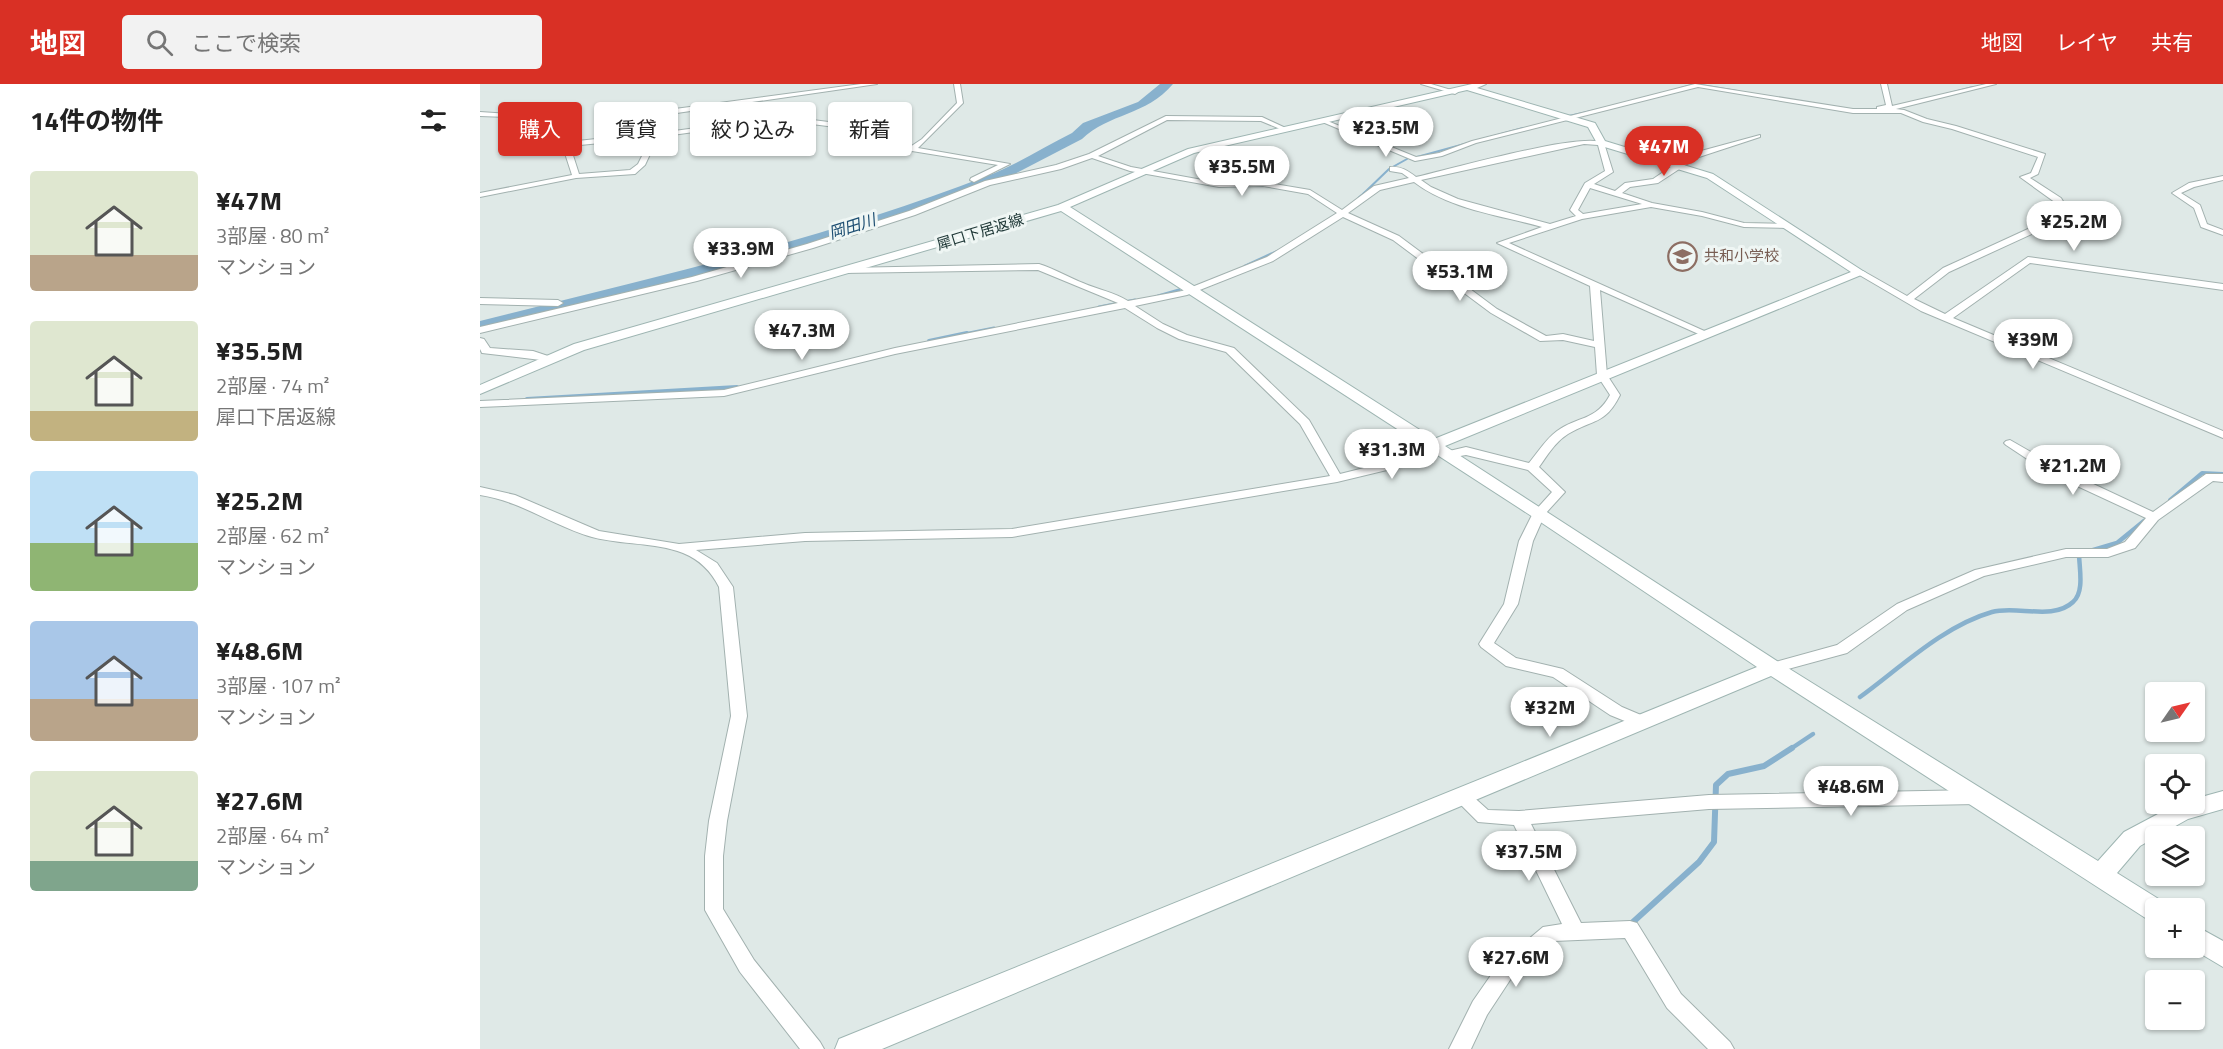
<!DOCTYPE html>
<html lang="ja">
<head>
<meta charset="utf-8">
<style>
  :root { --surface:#fff; --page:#f2f2f2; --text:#222; --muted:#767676; --accent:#d93025 }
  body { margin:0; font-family:"Titillium Web","Noto Sans JP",sans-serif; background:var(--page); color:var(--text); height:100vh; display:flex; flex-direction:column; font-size:22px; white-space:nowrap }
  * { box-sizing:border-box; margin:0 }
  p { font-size:20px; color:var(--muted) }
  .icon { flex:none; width:33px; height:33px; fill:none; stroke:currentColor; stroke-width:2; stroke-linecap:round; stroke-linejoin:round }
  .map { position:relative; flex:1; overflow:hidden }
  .details { display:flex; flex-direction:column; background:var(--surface); width:480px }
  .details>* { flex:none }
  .top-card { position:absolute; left:18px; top:18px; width:570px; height:54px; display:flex; gap:12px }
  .needle { width:39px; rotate:56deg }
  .buttons { position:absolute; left:1665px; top:598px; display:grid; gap:12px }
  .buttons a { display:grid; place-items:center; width:60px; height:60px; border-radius:6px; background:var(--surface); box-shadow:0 2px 4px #0004; font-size:30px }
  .price { position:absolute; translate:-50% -51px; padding:0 14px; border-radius:21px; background:#fff; color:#222; font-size:20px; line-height:39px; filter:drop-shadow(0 2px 3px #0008) }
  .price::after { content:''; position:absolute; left:50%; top:36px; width:18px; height:14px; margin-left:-9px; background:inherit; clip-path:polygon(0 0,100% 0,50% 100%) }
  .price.selected { background:var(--accent); color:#fff }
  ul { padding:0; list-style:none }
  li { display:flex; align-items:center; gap:18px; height:150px; padding:0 30px }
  li span { display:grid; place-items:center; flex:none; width:168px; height:120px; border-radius:6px; color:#555 }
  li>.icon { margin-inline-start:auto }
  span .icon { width:72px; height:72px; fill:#fffc; stroke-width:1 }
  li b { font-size:26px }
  h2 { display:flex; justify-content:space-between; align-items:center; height:72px; padding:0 30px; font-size:26px }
  .tag { padding:0 21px; border-radius:6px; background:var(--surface); box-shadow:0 2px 4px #0004; font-size:21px; line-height:54px }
  .tag.selected { background:var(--accent); color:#fff }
  header { display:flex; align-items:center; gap:36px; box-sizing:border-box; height:84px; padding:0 30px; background:var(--accent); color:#fff }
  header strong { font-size:28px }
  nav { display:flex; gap:33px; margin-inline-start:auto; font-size:21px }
  .search { width:420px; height:54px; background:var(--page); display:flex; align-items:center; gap:15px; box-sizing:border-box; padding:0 21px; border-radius:6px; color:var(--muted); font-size:22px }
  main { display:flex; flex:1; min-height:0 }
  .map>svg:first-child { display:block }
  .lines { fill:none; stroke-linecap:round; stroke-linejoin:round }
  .stream-far4 { stroke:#88b1cd; stroke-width:2 }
  .stream-far3 { stroke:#88b1cd; stroke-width:3 }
  .stream-far2 { stroke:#88b1cd; stroke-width:4 }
  .stream-far1 { stroke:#88b1cd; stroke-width:4.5 }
  .stream { stroke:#88b1cd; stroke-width:6 }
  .river { fill:#88b1cd; fill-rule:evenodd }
  .street-casing { stroke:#a2b1af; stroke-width:2 }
  .secondary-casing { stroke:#9eb5b2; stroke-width:2 }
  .street { fill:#fff; fill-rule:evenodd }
  .secondary { fill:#fff; fill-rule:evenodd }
  .labels { text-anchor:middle; stroke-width:6; stroke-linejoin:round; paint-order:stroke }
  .far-street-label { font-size:15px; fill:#203938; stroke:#eff6f4 }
  .far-education-label { font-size:15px; fill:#785e54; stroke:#eff6f4; text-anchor:start }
  .far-water-label { font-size:16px; font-style:italic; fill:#1d4e72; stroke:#eff6f4 }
</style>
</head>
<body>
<header>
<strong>地図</strong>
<div class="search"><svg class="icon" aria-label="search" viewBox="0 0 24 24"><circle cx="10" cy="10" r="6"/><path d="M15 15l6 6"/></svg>ここで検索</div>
<nav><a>地図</a><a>レイヤ</a><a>共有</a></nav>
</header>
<main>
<section class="details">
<h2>14件の物件<svg class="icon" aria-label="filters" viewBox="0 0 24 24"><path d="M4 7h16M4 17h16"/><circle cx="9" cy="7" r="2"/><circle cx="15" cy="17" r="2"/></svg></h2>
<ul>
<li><span style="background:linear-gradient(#dfe7d0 70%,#b9a48a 0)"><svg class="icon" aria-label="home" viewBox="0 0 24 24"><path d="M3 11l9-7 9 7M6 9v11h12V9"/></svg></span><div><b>¥47M</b><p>3部屋 · 80 m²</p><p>マンション</p></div></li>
<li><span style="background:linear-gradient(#dfe7d0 75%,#c2b280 0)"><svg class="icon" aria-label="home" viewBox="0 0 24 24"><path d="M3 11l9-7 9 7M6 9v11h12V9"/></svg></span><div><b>¥35.5M</b><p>2部屋 · 74 m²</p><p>犀口下居返線</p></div></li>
<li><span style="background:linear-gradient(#bfe0f5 60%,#8fb573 0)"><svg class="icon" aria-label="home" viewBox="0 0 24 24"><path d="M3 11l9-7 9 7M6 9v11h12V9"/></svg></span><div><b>¥25.2M</b><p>2部屋 · 62 m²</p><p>マンション</p></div></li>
<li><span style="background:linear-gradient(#a9c7e8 65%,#b9a48a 0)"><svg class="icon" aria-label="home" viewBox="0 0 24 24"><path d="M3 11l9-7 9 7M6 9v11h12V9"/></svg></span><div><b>¥48.6M</b><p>3部屋 · 107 m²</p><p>マンション</p></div></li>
<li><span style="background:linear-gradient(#dfe7d0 75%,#7fa58c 0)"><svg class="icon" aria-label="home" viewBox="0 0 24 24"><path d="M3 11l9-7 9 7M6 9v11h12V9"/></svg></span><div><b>¥27.6M</b><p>2部屋 · 64 m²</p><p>マンション</p></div></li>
</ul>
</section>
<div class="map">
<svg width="1743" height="965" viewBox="0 0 1743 965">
  <rect width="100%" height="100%" fill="#dfe9e7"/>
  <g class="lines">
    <g class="stream-far4">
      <path d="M 1201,4 L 1215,0 L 1257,7"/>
      <path d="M 1466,10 L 1493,3"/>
      <path d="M 1089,32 L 1129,23"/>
      <path d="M 937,73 L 1043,44"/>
      <path d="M 883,110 L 909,85 L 927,75"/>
    </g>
    <g class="stream-far3">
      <path d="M 879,114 L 885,109"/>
      <path d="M 765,182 L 798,167"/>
      <path d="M 678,212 L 699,206"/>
      <path d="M 619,223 L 655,216"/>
      <path d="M 479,251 L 514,244"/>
    </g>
    <g class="stream-far2">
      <path d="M 449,257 L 487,249"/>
      <path d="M 47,315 L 257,303"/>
      <path d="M 1690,416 L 1722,389 L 1743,390"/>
    </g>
    <g class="stream-far1">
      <path d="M 1610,467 L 1637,459 L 1664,437"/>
      <path d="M 1380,613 C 1420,584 1463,542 1512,528 C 1536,521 1573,537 1593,518 C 1605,508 1599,483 1599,469"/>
      <path d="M 1309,666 L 1333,650"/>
    </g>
    <path class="stream" d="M 1153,838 L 1219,778 L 1234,758 L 1236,701 L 1248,690 L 1284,682 L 1312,664"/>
    <path class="river" d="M 680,0 L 693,0 C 666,32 629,29 602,55 L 519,98 L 371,149 L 278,178 L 0,249 L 0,237 C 170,194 343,156 507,92 C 536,81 564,63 592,49 L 603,39 L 658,18 Z"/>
    <defs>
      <g id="street">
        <path d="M 381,0 L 397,0 L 183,31 L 180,49 L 301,32 L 412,46 L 417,53 L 406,65 L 430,63 L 442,55 L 477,19 L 474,0 L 480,0 L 483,19 L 438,64 L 530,80 L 494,98 L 490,96 L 491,94 L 518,81 L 432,67 L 399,70 L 395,68 L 410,53 L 409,50 L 301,36 L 178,53 L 165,81 L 155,90 L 96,94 L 0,113 L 0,109 L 92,91 L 81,57 L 50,49 L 27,33 L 0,32 L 0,28 L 30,30 L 54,47 L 86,55 L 88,58 L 173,49 L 177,29 L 180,27 ZM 171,54 L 158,80 L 150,86 L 99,90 L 90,62 Z"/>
        <path d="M 941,0 L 951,0 L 978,8 L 975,10 Z"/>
        <path d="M 1215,0 L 1373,25 L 1397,25 L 1397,23 L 1406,21 L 1401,0 L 1407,0 L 1412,22 L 1506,0 L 1516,0 L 1416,25 L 1424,26 L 1447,35 L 1476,42 L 1565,70 L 1558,90 L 1550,94 L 1581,114 L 1584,119 L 1554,149 L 1469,188 L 1434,215 L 1465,230 L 1548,173 L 1743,200 L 1743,206 L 1550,179 L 1473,234 L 1743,347 L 1743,354 L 1441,227 L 1376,189 L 1383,187 L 1427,212 L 1463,184 L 1548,145 L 1576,119 L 1540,93 L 1551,89 L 1558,73 L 1472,45 L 1443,38 L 1421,29 L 1373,29 L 1218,3 L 996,59 L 962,72 L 935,77 L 840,37 L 845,36 L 936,73 L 959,69 L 992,57 Z"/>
        <path d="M 686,32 L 782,33 L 810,46 L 805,47 L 781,37 L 687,36 L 618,72 L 651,83 L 739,99 L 783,98 L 830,106 L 862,126 L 894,102 L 929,94 L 922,89 L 910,87 L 910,83 C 921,82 928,87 936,93 C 968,86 1103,47 1124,59 L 1133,88 L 1114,100 L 1135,107 L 1145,99 L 1173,95 L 1210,70 L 1280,51 L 1280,53 L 1216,74 L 1178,99 L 1150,103 L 1142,109 L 1172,119 L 1222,128 L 1264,139 L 1308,140 L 1312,142 L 1311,144 L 1264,143 L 1222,132 L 1171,123 L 1102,135 L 1029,159 L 1231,250 L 1223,252 L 1120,206 L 1127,291 L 1140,311 C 1125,341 1113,335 1088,350 C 1075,358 1067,372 1059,383 L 1085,408 L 1065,430 L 1053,457 L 1038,520 L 1014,559 L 1036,574 L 1083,585 L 1142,623 L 1168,634 L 1170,638 L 1168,642 L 1162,644 L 1130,631 L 1073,593 L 1026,582 L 1001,563 L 999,560 L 1024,520 L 1039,457 L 1053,429 L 1072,408 L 1048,386 L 986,371 L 969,374 L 963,370 L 965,368 L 986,363 L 1049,379 C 1058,368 1066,355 1077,347 C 1098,332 1116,337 1130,311 L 1117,291 L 1115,263 L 1083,256 L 1060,257 L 1011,229 L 913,156 L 863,133 L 793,177 L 707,211 L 655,222 L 683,240 L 707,251 L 754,264 L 829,336 L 860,390 L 928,373 L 949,359 L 957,359 L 959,361 L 957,363 L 936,379 L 857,398 L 532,453 L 325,457 L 216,466 L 237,479 L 253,503 L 267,632 L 247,737 L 243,772 L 243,825 L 274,876 L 340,958 L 344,965 L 320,965 L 260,888 L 225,826 L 225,772 L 229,737 L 251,632 L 239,503 C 231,487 220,476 203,469 C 174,458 142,461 112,453 C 73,442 41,417 0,411 L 0,403 L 35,411 L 119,447 L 199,460 L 325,449 L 532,445 L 850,392 L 820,340 L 746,268 L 699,255 L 677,244 L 645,224 L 415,270 L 244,312 L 0,323 L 0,317 L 244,306 L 415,264 L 638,219 L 558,186 L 363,189 L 362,187 L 366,184 L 559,180 C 575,185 588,193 603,199 C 619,206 634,208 648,217 L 702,207 L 787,173 L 857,129 L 828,110 L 783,102 L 739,103 L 650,87 L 612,74 L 581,85 L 510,101 L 435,131 L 333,164 L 217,197 L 0,249 L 0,243 L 212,193 L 327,160 L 429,127 L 505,97 L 576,81 L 609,70 ZM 1104,60 L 1118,61 L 1125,87 L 1105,99 L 1090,126 L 1096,132 L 1070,140 L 978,115 L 951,103 L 941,96 ZM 934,98 C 969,125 1019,131 1062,143 L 1017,159 L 1110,202 L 1114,257 L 1083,250 L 1066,252 L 1017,225 L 919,152 L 868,129 L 900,106 ZM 1110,104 L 1162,120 L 1103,130 L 1098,126 Z"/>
        <path d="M 1743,92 L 1743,96 L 1714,103 L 1701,109 L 1720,121 L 1727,140 L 1743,146 L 1743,151 L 1721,143 L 1714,124 L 1692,109 L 1709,99 Z"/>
        <path d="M 0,214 L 78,216 L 83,219 L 78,222 L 0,220 Z"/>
        <path d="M 0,254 L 4,255 L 10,264 L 53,267 L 74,274 L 69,277 L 2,269 L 0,265 Z"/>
        <path d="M 1530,356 L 1575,382 L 1673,428 L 1726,390 L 1743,390 L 1743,398 L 1733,397 L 1678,436 L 1655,464 L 1628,473 L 1586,473 L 1504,492 L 1427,526 L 1367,569 L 1293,589 L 1288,588 L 1285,584 L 1288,580 L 1357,561 L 1417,520 L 1495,486 L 1586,465 L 1627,465 L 1645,458 L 1666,434 L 1567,388 L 1526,361 L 1524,359 L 1526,357 Z"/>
        <path d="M 982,706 L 988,708 L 1008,726 L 1039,727 L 1229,711 L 1497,706 L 1503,708 L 1506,713 L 1503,718 L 1497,720 L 1229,725 L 1051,740 L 1101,839 L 1150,837 L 1157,839 L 1201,910 L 1250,958 L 1254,965 L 1228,965 L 1187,924 L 1145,854 L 1074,857 L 1032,893 L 1007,931 L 991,965 L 969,965 L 993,917 L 1018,881 L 1063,843 L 1082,840 L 1034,741 L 998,738 L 973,713 L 976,708 Z"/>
      </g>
      <g id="secondary">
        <path d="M 992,0 L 1006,0 L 997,4 L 1115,39 L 1125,57 L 1233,90 L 1386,189 L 965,362 L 1300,579 L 1618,777 L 1644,748 L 1693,722 L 1714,720 L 1714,715 L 1743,707 L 1743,725 L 1708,735 L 1660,762 L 1637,789 L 1685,819 L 1688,825 L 1676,825 L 1676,838 L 1667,835 L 1291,592 L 402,965 L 355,965 L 359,955 L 1277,583 L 1053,433 L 581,127 L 104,266 L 0,310 L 0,301 L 94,260 L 578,121 L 708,65 ZM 987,6 L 1108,43 L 1118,61 L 1227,94 L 1371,188 L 954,355 L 590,123 L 714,69 Z"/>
        <path d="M 1714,841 L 1743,857 L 1743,883 L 1711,864 L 1714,864 Z"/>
      </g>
    </defs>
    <use href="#street" class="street-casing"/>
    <use href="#secondary" class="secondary-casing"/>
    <use href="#street" class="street"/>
    <use href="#secondary" class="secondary"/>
  </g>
  <defs>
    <symbol id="school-ring" viewBox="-11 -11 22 22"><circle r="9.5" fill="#eff6f4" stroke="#8d6e63" stroke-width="1.5"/><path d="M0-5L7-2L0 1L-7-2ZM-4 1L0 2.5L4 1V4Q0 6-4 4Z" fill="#8d6e63"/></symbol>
  </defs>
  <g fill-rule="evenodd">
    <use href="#school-ring" x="1186" y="156" width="33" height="33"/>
  </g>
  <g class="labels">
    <g class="far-street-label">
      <text transform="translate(500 148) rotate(-17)" y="5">犀口下居返線</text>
    </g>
    <g class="far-education-label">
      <text x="1224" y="177">共和小学校</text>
    </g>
    <g class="far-water-label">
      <text transform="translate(372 142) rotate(-18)" y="6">岡田川</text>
    </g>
  </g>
</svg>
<div class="buttons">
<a><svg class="needle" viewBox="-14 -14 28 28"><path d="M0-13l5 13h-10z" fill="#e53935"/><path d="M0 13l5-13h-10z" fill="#767676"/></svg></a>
<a><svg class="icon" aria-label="locate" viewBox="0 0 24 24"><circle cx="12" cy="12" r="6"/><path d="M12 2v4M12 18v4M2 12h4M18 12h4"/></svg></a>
<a><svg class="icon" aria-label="layers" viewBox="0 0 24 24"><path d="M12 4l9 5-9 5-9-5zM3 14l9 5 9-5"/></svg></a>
<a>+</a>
<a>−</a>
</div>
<b class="price" style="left:906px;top:74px">¥23.5M</b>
<b class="price selected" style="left:1184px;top:93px">¥47M</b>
<b class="price" style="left:762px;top:113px">¥35.5M</b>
<b class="price" style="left:1594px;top:168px">¥25.2M</b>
<b class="price" style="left:261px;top:195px">¥33.9M</b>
<b class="price" style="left:980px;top:218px">¥53.1M</b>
<b class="price" style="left:322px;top:277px">¥47.3M</b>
<b class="price" style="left:1553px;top:286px">¥39M</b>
<b class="price" style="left:912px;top:396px">¥31.3M</b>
<b class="price" style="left:1593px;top:412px">¥21.2M</b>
<b class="price" style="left:1070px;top:654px">¥32M</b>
<b class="price" style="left:1371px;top:733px">¥48.6M</b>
<b class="price" style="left:1049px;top:798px">¥37.5M</b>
<b class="price" style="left:1036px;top:904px">¥27.6M</b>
<div class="top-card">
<a class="tag selected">購入</a>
<a class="tag">賃貸</a>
<a class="tag">絞り込み</a>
<a class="tag">新着</a>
</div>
</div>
</main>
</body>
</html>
